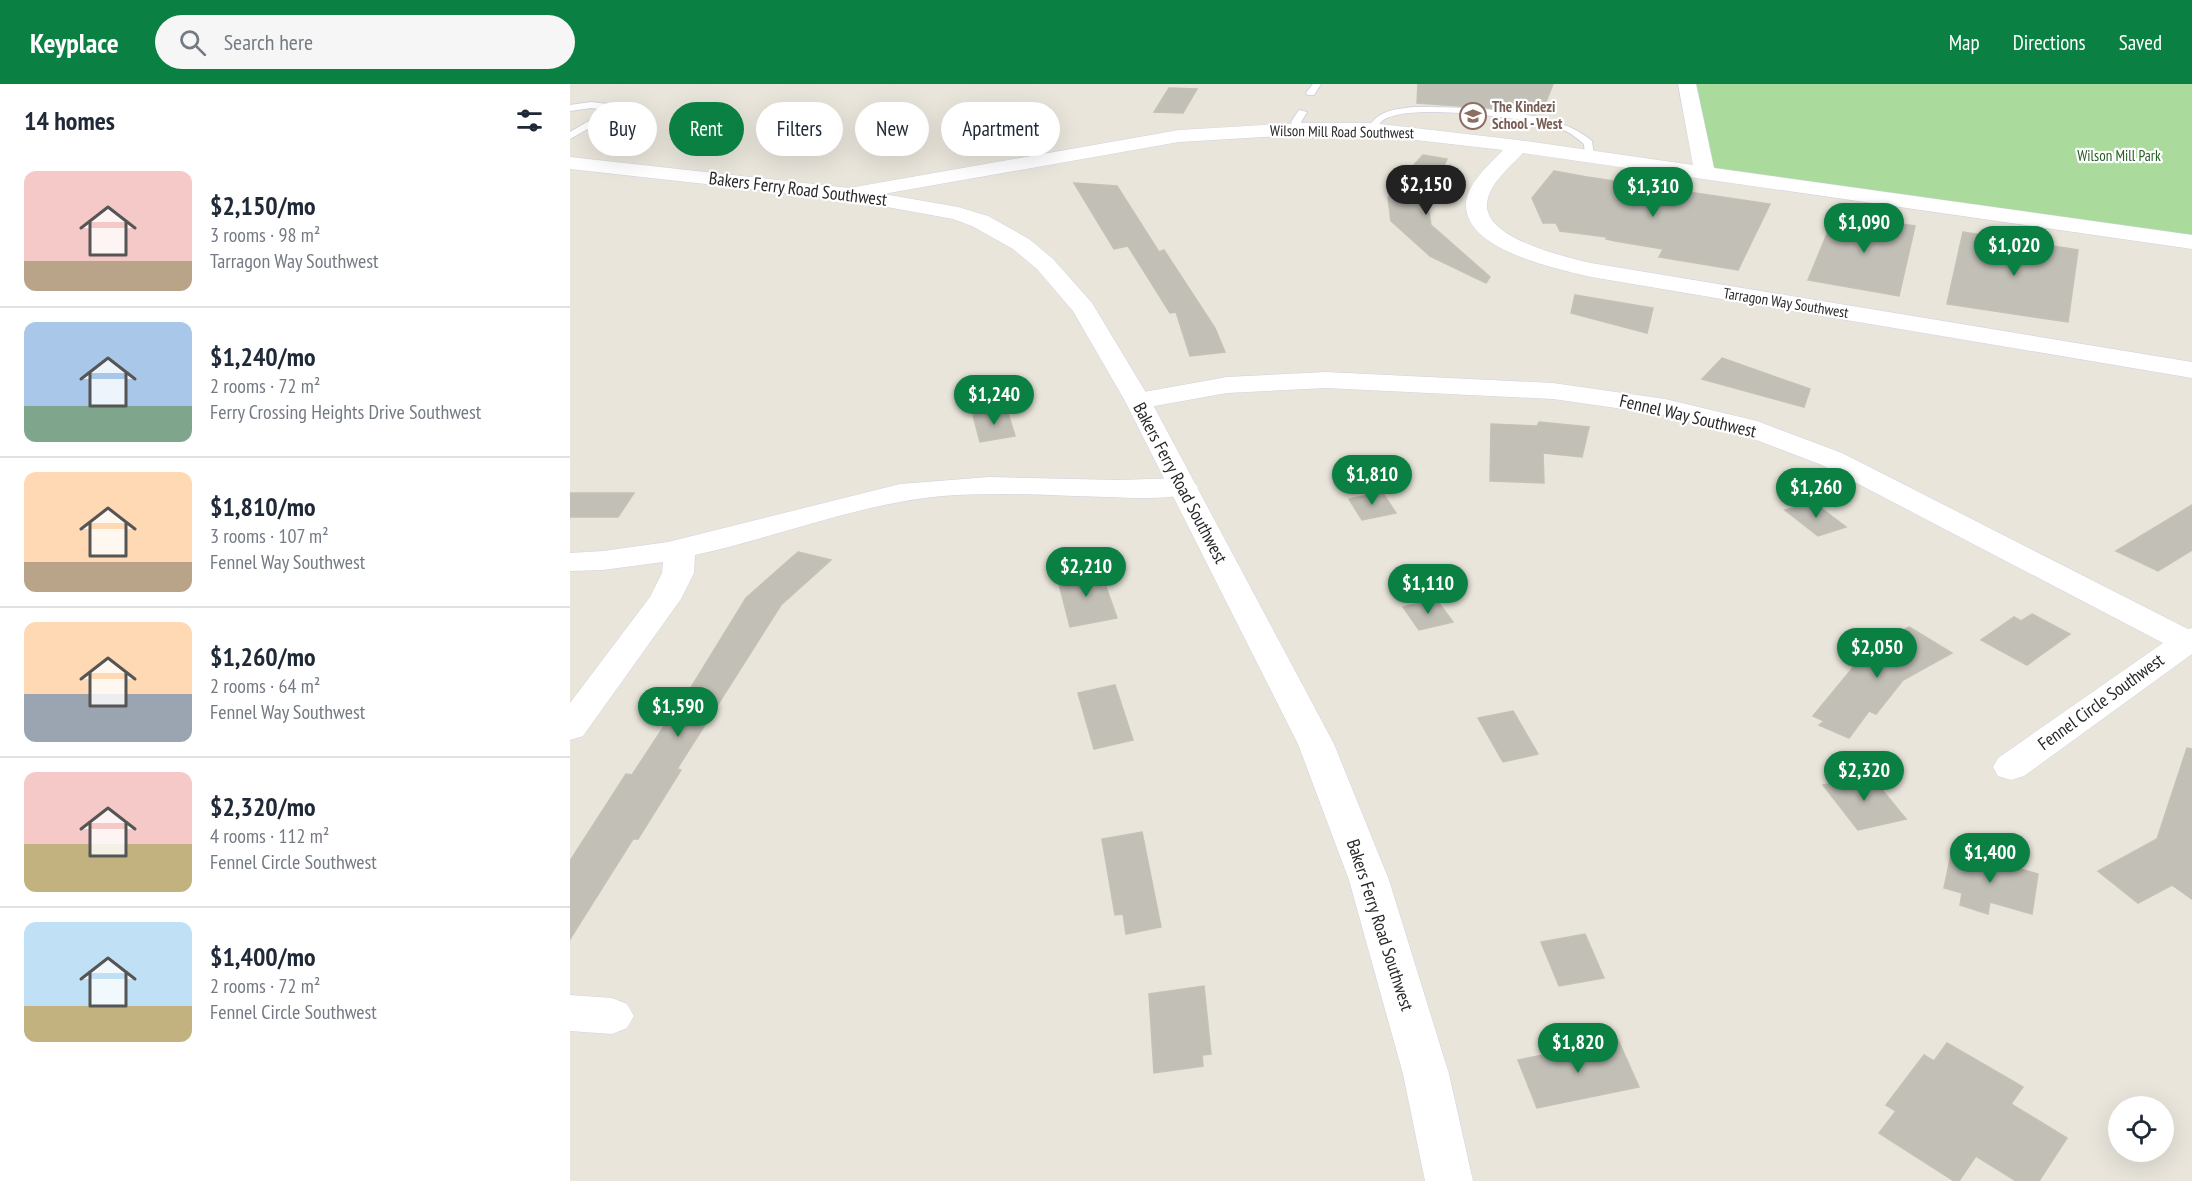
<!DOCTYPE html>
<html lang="en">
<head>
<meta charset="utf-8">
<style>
  :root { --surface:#fff; --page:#f6f6f7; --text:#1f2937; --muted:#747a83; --line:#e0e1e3; --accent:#0b8043 }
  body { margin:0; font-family:"PT Sans Narrow",sans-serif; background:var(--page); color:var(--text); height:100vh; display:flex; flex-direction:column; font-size:22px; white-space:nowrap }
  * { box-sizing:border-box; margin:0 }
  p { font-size:20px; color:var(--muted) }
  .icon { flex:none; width:33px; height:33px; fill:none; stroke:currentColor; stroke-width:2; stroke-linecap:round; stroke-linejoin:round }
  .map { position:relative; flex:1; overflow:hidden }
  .panel { display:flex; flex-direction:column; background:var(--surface); width:570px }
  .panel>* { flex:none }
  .guide { position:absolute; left:18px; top:18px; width:570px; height:54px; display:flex; gap:12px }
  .tools { position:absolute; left:1538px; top:1012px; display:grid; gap:12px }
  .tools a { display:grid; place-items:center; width:66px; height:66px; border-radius:50%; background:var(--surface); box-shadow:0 6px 24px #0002; font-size:30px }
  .price { position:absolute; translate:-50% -51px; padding:0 14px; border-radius:21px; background:var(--accent); color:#fff; font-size:20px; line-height:39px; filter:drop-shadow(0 2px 3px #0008) }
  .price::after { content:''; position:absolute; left:50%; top:36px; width:18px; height:14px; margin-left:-9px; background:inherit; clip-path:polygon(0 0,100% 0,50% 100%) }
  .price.active { background:#222; color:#fff }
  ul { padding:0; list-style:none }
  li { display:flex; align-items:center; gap:18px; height:150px; padding:0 24px }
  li+li { border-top:2px solid var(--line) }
  li span { display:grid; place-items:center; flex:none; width:168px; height:120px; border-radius:12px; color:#555 }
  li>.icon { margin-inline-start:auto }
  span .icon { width:72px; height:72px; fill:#fffc; stroke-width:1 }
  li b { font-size:26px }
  h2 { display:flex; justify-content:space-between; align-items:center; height:72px; padding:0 24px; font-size:26px }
  .pill { padding:0 21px; border-radius:27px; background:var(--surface); box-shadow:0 6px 24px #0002; font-size:21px; line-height:54px }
  .pill.active { background:var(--accent); color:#fff }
  header { display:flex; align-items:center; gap:36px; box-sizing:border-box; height:84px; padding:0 30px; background:var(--accent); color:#fff }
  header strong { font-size:28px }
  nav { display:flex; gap:33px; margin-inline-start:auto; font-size:21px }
  .search { width:420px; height:54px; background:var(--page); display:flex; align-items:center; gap:15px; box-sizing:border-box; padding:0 21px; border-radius:33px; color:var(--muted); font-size:22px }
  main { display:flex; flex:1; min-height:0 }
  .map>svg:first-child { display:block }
  .green { fill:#aadb9c }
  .building { fill:#c2bfb7; stroke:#c4c1b5; stroke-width:1.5 }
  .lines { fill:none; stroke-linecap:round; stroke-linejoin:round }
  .service-casing { stroke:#d1d2e0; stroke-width:2 }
  .minor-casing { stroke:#d1d2e0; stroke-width:1 }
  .tertiary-casing { stroke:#d1d2e0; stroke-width:1 }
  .service { fill:#fff; fill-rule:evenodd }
  .minor { fill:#fff; fill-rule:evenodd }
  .tertiary { fill:#fff; fill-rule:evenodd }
  .labels { text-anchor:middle; stroke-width:4.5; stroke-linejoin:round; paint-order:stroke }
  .far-education-label { font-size:15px; font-weight:bold; fill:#785e54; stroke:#fff; text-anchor:start }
  .far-street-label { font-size:15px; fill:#282828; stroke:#fff }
  .far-park-label { font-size:15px; fill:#255d20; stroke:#fff }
  .street-label { font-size:18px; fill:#282828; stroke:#fff }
</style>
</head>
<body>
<header>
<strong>Keyplace</strong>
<div class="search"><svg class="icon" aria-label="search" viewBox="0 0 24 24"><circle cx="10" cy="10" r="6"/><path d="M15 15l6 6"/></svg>Search here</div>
<nav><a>Map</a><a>Directions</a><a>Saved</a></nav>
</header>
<main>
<section class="panel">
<h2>14 homes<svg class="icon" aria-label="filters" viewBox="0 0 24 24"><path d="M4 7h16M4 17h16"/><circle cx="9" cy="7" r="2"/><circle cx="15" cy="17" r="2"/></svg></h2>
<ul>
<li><span style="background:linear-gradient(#f6c9c9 75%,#b9a48a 0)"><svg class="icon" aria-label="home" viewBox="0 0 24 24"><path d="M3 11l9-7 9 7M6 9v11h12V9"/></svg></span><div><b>$2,150/mo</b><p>3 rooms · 98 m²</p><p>Tarragon Way Southwest</p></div></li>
<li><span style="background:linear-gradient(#a9c7e8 70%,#7fa58c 0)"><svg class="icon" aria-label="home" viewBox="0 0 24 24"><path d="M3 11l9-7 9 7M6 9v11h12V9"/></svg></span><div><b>$1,240/mo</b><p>2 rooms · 72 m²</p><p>Ferry Crossing Heights Drive Southwest</p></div></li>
<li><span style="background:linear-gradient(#ffd9b3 75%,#b9a48a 0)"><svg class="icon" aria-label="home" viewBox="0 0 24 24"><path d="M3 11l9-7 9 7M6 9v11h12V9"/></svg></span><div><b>$1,810/mo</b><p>3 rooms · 107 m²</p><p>Fennel Way Southwest</p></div></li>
<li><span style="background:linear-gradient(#ffd9b3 60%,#9aa5b1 0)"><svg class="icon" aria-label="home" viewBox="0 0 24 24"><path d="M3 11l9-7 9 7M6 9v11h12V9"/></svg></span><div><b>$1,260/mo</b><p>2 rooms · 64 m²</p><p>Fennel Way Southwest</p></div></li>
<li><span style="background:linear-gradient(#f6c9c9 60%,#c2b280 0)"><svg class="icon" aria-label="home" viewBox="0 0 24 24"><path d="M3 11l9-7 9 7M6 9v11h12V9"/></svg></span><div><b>$2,320/mo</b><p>4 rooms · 112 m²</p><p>Fennel Circle Southwest</p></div></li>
<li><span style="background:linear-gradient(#bfe0f5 70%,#c2b280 0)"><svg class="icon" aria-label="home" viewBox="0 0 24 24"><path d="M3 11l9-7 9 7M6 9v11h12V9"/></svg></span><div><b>$1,400/mo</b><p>2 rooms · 72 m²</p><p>Fennel Circle Southwest</p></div></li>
</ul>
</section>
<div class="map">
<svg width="1622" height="1097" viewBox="0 0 1622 1097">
  <rect width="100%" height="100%" fill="#e9e5db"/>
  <path class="green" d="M 1119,0 L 1622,0 L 1622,157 L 1126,88 Z"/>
  <g class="building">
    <path d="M 848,0 L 983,0 L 972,28 L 847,19 Z"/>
    <path d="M 599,4 L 627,5 L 613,29 L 584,28 Z"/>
    <path d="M 853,71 L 877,75 L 857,116 L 861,141 L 920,193 L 916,199 L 860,172 L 821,137 L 818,114 L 823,104 Z"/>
    <path d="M 984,87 L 1017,93 L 1200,120 L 1168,186 L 1089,173 L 1093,165 L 1045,157 L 1036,155 L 1037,153 L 990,147 L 986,139 L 973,139 L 962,114 Z"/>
    <path d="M 504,99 L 547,102 L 589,168 L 594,166 L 645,244 L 655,268 L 620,272 L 606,228 L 600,229 L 558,162 L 544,165 Z"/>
    <path d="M 1266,128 L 1296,132 L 1295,135 L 1345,142 L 1329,212 L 1238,196 Z"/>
    <path d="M 1393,148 L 1508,166 L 1498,238 L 1377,220 Z"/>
    <path d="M 1005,211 L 1083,224 L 1077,249 L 1001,229 Z"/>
    <path d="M 1152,274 L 1240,305 L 1234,323 L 1132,295 Z"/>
    <path d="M 437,326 L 445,352 L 410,358 L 403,331 Z"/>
    <path d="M 969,338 L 1019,343 L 1012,373 L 973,369 L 974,399 L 920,397 L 921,340 L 967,342 Z"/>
    <path d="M 812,408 L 826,429 L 792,436 L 779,415 Z"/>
    <path d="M 0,409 L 64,409 L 48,433 L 0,433 Z"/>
    <path d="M 1243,418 L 1276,443 L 1248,452 L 1215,426 Z"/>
    <path d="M 1622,421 L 1622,466 L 1588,487 L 1546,467 Z"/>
    <path d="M 228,468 L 261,476 L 211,521 L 107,685 L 111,686 L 68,755 L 63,755 L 0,855 L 0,777 L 56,690 L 62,691 L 115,610 L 117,610 L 176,514 Z"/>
    <path d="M 527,485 L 533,504 L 536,503 L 547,534 L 500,543 L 487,492 Z"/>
    <path d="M 866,515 L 883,538 L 849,546 L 833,523 Z"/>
    <path d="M 1462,530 L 1500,550 L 1457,581 L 1411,556 L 1444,533 L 1451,537 Z"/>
    <path d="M 1339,543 L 1382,569 L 1333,596 L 1306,630 L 1299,627 L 1279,654 L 1249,641 L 1254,637 L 1243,632 L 1309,552 L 1315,556 Z"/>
    <path d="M 545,601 L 563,656 L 524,665 L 508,609 Z"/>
    <path d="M 943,627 L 968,670 L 933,678 L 908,634 Z"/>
    <path d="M 1617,664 L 1622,665 L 1622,815 L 1602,801 L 1568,819 L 1528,787 L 1587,755 Z"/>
    <path d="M 1300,691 L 1336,735 L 1288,746 L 1253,701 Z"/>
    <path d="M 572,748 L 591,843 L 556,850 L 553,830 L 545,831 L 532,755 Z"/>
    <path d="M 1382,766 L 1468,790 L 1462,830 L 1420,818 L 1418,830 L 1390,821 L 1392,809 L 1374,804 Z"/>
    <path d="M 1015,850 L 1034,894 L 989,902 L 971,858 Z"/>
    <path d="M 634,902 L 641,970 L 632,971 L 633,982 L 584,989 L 579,910 Z"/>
    <path d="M 1048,956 L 1069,1003 L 967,1024 L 948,976 Z"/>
    <path d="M 1377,959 L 1453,1003 L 1441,1020 L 1497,1054 L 1469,1097 L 1446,1097 L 1406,1072 L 1389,1097 L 1384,1097 L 1309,1049 L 1326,1027 L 1316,1021 L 1354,971 L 1364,977 Z"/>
  </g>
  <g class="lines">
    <defs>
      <g id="service">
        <path d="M 743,0 L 751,0 L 744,11 L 738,11 L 736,9 Z"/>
        <path d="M 21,18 L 46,21 L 51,24 L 46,29 L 0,55 L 0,48 L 38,26 L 21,24 L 0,27 L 0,21 Z"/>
        <path d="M 843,23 C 892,23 985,24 1022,57 L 1024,72 L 1015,74 L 1014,60 C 1007,54 1000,48 991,45 C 961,34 839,18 813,36 C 810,38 808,43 805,47 L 797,45 C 809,26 822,26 843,23 Z"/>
        <path d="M 729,26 L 737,28 L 731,38 L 735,45 L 730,48 L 727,47 L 721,38 Z"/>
      </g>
      <g id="minor">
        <path d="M 1108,0 L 1126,0 L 1144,84 L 1622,151 L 1622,165 L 953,69 C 940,83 918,100 917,121 C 916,155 996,173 1021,179 L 1622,278 L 1622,294 L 1021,193 C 988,185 897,167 896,122 C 895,101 920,80 933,66 L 802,51 L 730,51 L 609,58 L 279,116 L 272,114 L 269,110 L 272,106 L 279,104 L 609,46 L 730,39 L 802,39 L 948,56 L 1123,81 Z"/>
        <path d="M 756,288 L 983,299 L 1095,315 L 1187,337 L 1272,369 L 1618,545 L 1622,544 L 1622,570 L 1454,692 L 1441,696 L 1428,692 L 1423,683 L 1428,674 L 1593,559 L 1252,381 L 1168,349 L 1095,331 L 983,315 L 756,304 L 657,309 L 568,325 L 559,323 L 555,317 L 559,311 L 568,309 L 657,293 Z"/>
        <path d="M 419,393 L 548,396 L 613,394 L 623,397 L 628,403 L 623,409 C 596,416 565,414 537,413 C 487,412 437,408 387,411 C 296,416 213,452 125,471 L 124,489 L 111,515 L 13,652 L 0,656 L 0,619 L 80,513 L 92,489 L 93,478 L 33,486 L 0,487 L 0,469 L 33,467 L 98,458 L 330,400 Z"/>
        <path d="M 0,911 L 42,914 L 57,920 L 64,932 L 57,944 L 42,950 L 0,947 Z"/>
      </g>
      <path id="tertiary" d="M 0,73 L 279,104 L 388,123 L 418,132 L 459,155 L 483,175 L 522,219 L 581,317 L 764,660 L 819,796 L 879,990 L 903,1097 L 855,1097 L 833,990 L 779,796 L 728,660 L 555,317 L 503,227 L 467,185 L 443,165 L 402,142 L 383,135 L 279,116 L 0,85 Z"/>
    </defs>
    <use href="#service" class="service-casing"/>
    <use href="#minor" class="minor-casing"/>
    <use href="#tertiary" class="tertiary-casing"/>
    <use href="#service" class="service"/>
    <use href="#minor" class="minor"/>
    <use href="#tertiary" class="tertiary"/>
  </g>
  <defs>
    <symbol id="school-ring" viewBox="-11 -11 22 22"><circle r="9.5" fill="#fff" stroke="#8d6e63" stroke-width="1.5"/><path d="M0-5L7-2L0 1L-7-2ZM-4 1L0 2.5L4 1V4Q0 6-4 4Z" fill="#8d6e63"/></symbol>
  </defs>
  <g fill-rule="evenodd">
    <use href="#school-ring" x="888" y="17" width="30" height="30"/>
  </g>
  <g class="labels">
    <g class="far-education-label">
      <text x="922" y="28">The Kindezi<tspan x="922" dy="17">School - West</tspan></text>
    </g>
    <g class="far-street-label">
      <text transform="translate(772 48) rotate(1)" y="5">Wilson Mill Road Southwest</text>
      <text transform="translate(1216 219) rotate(9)" y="5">Tarragon Way Southwest</text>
    </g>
    <g class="far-park-label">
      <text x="1549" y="77">Wilson Mill Park</text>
    </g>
    <g class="street-label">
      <text transform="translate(228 105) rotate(7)" y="6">Bakers Ferry Road Southwest</text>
      <text transform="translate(1118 332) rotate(13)" y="6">Fennel Way Southwest</text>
      <text transform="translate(610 399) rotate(62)" y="6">Bakers Ferry Road Southwest</text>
      <text transform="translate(1531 618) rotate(-36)" y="6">Fennel Circle Southwest</text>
      <text transform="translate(810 841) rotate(72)" y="6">Bakers Ferry Road Southwest</text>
    </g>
  </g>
</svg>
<div class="tools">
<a><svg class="icon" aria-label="locate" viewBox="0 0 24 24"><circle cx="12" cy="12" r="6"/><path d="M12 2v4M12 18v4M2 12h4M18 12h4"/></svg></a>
</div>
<b class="price active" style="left:856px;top:132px">$2,150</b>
<b class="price" style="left:1083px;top:134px">$1,310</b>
<b class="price" style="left:1294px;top:170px">$1,090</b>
<b class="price" style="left:1444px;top:193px">$1,020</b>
<b class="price" style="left:424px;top:342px">$1,240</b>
<b class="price" style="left:802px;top:422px">$1,810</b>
<b class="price" style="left:1246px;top:435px">$1,260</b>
<b class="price" style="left:516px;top:514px">$2,210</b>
<b class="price" style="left:858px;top:531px">$1,110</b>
<b class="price" style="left:1307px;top:595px">$2,050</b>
<b class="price" style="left:108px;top:654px">$1,590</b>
<b class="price" style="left:1294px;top:718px">$2,320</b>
<b class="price" style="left:1420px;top:800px">$1,400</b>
<b class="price" style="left:1008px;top:990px">$1,820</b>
<div class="guide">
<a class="pill">Buy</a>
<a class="pill active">Rent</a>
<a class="pill">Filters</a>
<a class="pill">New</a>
<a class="pill">Apartment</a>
</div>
</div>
</main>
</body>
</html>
